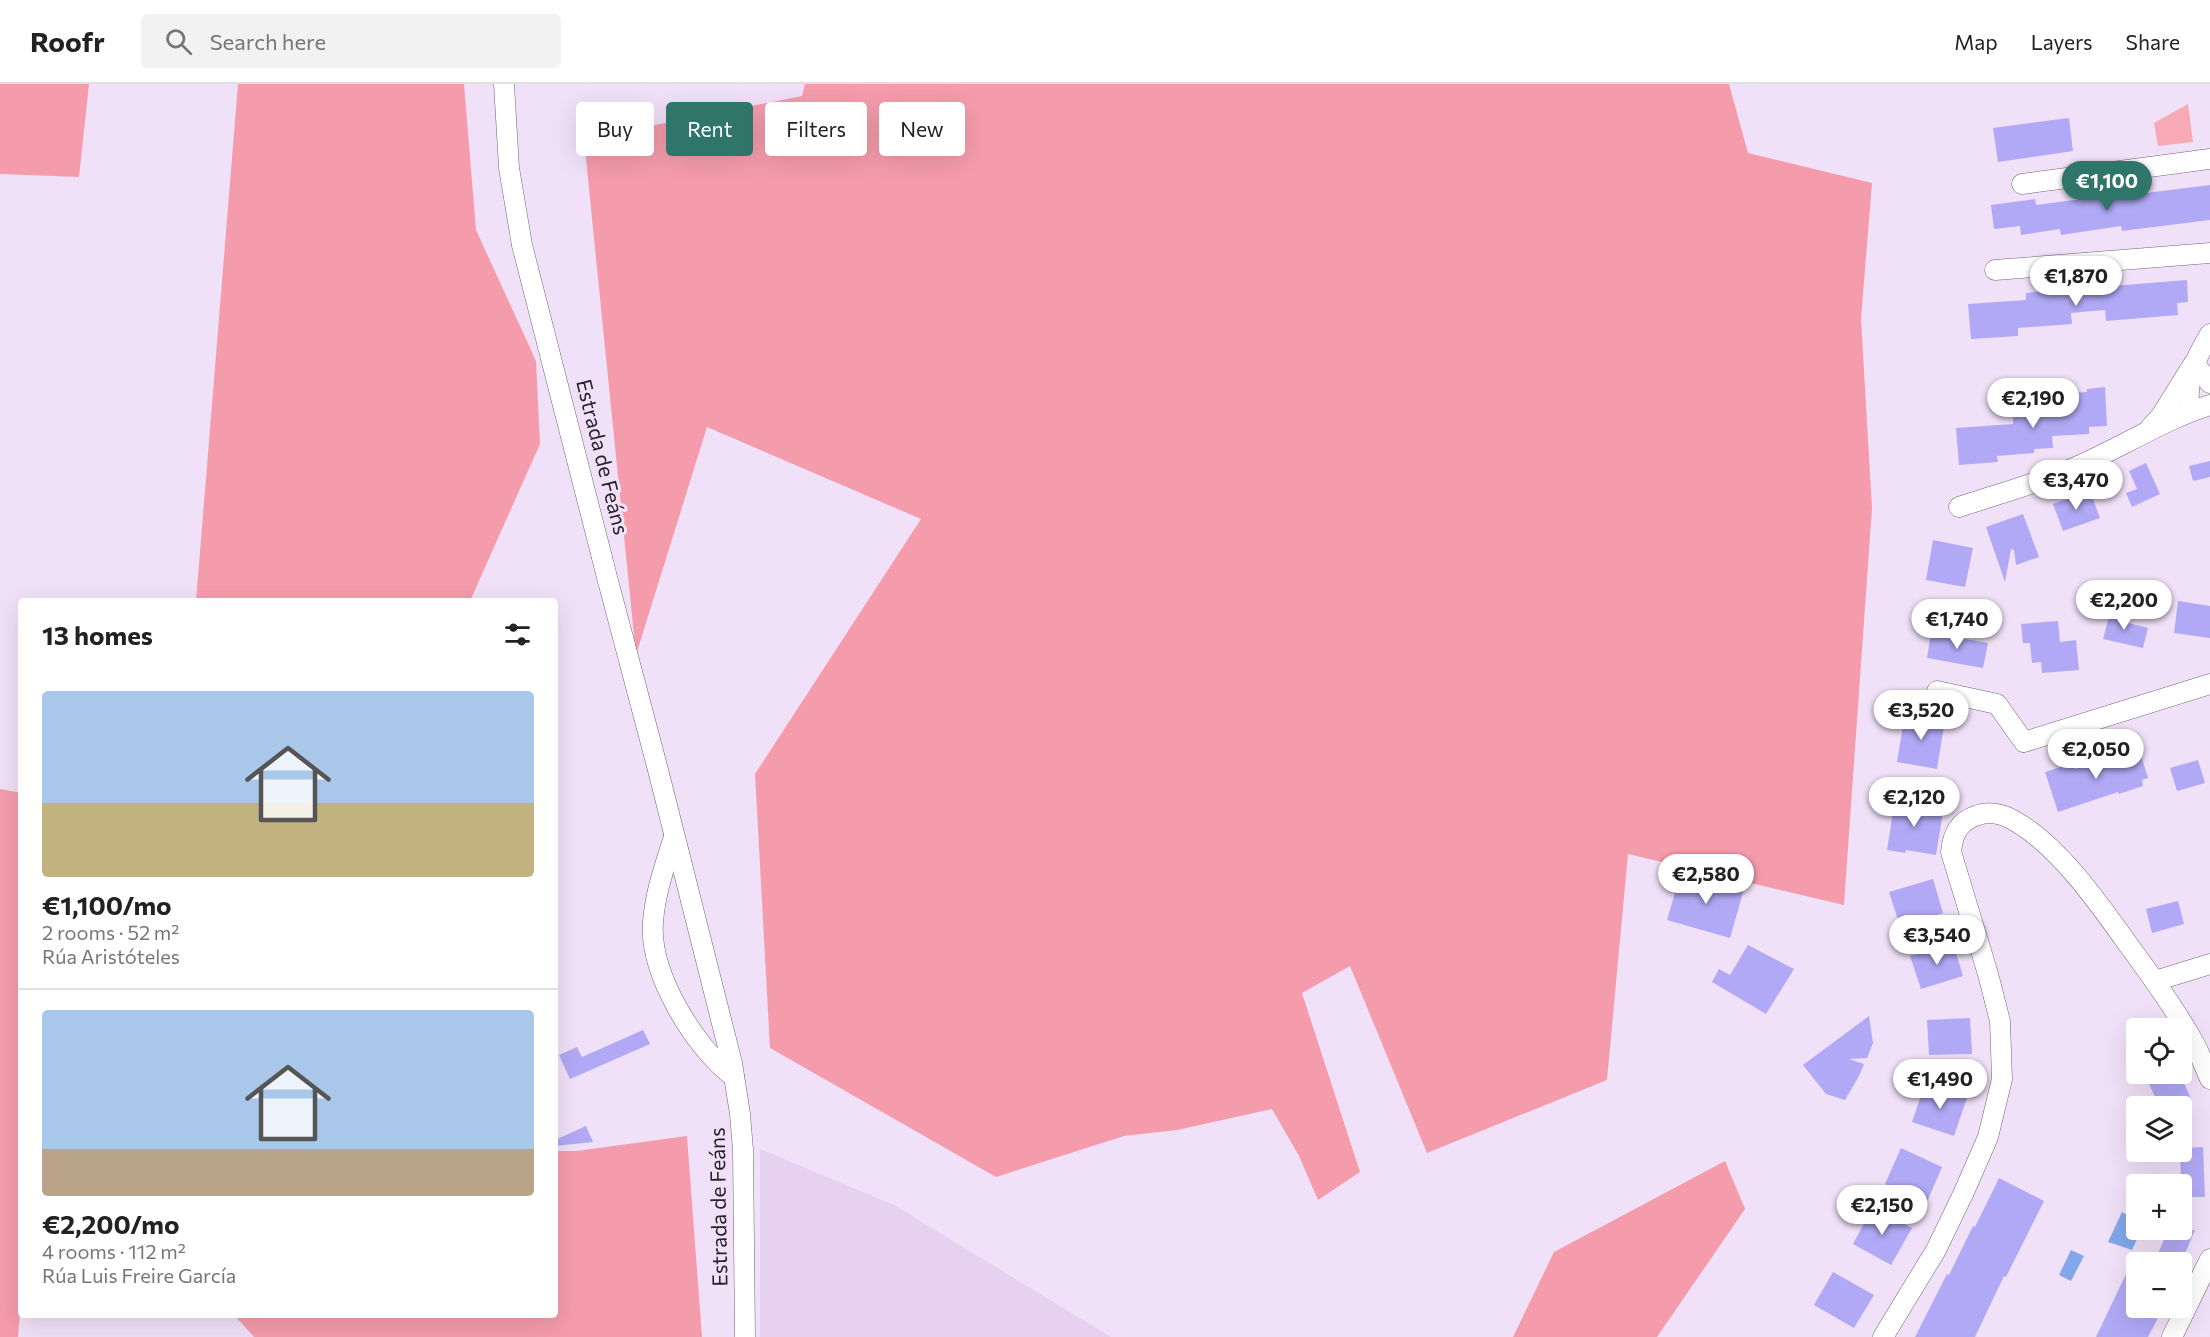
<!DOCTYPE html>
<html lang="en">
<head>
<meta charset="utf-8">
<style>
  :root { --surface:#fff; --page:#f2f2f2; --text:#222; --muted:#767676; --line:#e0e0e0; --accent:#30756a }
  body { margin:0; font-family:Commissioner,sans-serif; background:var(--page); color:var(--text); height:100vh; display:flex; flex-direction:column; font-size:22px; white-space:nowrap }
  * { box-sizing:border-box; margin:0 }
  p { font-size:20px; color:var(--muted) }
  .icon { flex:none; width:33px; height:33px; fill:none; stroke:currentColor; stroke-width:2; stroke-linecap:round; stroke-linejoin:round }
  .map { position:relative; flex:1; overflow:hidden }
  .sheet { position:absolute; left:18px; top:514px; width:540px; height:720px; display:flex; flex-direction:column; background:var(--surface); border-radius:6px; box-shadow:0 6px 24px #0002 }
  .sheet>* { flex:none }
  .banner { position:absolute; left:576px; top:18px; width:570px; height:54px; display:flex; gap:12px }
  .controls { position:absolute; left:2126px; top:934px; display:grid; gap:12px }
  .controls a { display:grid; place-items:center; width:66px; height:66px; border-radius:6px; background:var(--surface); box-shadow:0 6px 24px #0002; font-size:30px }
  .price { position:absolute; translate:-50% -51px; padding:0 14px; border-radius:21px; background:#fff; color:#222; font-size:20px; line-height:39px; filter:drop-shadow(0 2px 3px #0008) }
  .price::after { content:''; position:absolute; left:50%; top:36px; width:18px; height:14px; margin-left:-9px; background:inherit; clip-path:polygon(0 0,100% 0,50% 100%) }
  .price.current { background:var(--accent); color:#fff }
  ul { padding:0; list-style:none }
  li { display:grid; align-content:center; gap:12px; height:318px; padding:0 24px }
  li+li { border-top:2px solid var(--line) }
  li span { display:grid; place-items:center; height:186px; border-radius:6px; color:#555 }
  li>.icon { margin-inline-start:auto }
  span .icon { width:108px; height:108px; fill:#fffc; stroke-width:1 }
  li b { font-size:26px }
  h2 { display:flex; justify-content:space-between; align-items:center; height:72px; padding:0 24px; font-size:26px }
  .pill { padding:0 21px; border-radius:6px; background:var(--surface); box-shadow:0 6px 24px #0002; font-size:21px; line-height:54px }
  .pill.current { background:var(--accent); color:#fff }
  header { display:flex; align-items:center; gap:36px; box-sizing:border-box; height:84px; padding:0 30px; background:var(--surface); border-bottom:2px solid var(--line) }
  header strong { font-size:28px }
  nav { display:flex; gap:33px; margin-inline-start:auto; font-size:21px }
  .search { width:420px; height:54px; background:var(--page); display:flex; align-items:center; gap:15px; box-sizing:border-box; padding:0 21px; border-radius:6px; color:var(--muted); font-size:22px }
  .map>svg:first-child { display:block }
  .built { fill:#e6d2f0 }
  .green { fill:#f8a9b6 }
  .forest { fill:#f59cac }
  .water { fill:#82a8eb }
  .building { fill:#b1a9f5 }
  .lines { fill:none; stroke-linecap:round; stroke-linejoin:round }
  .minor-casing { stroke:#716377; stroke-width:21 }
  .minor { stroke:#fff; stroke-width:20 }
  .labels { text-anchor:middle; stroke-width:6; stroke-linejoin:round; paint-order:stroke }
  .street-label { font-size:21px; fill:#28222a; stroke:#f1e1f8 }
</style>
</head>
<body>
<header>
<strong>Roofr</strong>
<div class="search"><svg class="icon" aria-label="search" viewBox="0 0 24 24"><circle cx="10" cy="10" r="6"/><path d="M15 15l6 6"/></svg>Search here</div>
<nav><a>Map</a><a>Layers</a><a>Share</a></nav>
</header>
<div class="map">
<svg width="2210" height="1253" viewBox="0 0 2210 1253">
  <rect width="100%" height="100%" fill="#f1e1f8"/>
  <path class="built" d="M 760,1065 L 894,1121 L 1111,1253 L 760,1253 Z"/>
  <path class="green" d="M 2188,20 L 2193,58 L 2158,62 L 2154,39 Z"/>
  <g class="forest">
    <path d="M 0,0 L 89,0 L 79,93 L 0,90 Z"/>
    <path d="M 238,0 L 464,0 L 476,146 L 536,277 L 540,360 L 470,517 L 196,517 Z"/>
    <path d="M 805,0 L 1729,0 L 1748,69 L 1872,99 L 1861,235 L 1872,424 L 1844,821 L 1628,770 L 1607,996 L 1427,1069 L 1350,882 L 1302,909 L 1360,1088 L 1318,1116 L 1299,1072 L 1272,1025 L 1177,1046 L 1124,1052 L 996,1093 L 770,964 L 755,690 L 921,435 L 707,343 L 636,571 L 584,55 L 802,12 Z"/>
    <path d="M 0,705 L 21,709 L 21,1215 L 18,1253 L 0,1253 Z"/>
    <path d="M 687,1052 L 702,1253 L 254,1253 L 235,1232 L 555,1232 L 555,1067 L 576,1067 Z"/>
    <path d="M 1725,1077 L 1745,1125 L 1657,1253 L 1513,1253 L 1554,1168 Z"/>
  </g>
  <g class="water">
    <path d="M 2122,1128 L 2136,1136 L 2136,1146 L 2141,1146 L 2132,1166 L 2108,1158 Z"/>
    <path d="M 2071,1166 L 2084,1172 L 2071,1197 L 2059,1191 Z"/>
  </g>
  <g class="building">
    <path d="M 2069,34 L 2073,67 L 1998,78 L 1993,44 Z"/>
    <path d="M 2210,101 L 2210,136 L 2122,147 L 2121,142 L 2061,151 L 2060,145 L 2021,151 L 2020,142 L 1994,145 L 1991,121 L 2035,115 L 2036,121 L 2090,114 L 2090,116 Z"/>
    <path d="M 2187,196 L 2188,218 L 2177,219 L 2178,231 L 2106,237 L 2105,226 L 2071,229 L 2072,240 L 2018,244 L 2018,252 L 1971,255 L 1968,220 L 2026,216 L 2026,209 Z"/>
    <path d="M 2105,303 L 2107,342 L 2089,343 L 2089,350 L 2052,352 L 2053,364 L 2034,365 L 2034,369 L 1997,372 L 1998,378 L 1959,381 L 1956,344 L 2013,340 L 2013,332 L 2031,331 L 2030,325 L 2068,323 L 2068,309 L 2087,308 L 2087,305 Z"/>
    <path d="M 2210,377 L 2210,393 L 2193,397 L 2189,382 Z"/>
    <path d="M 2146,379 L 2160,410 L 2132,423 L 2126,409 L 2137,405 L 2129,387 Z"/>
    <path d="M 2090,407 L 2100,434 L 2063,447 L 2053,420 Z"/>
    <path d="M 2023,430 L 2039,473 L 2016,481 L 2014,466 L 2011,465 L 2005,498 L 1986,443 Z"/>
    <path d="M 1933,456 L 1973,464 L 1965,503 L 1926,496 Z"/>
    <path d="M 2178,517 L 2210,522 L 2210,554 L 2174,549 Z"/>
    <path d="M 2111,525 L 2126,528 L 2124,538 L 2148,544 L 2143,564 L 2103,555 Z"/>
    <path d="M 2058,537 L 2060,558 L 2076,556 L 2079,586 L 2042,589 L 2041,578 L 2032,579 L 2030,559 L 2023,559 L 2021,540 Z"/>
    <path d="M 1931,549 L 1988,559 L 1983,584 L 1927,574 Z"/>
    <path d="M 1905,630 L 1945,636 L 1937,685 L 1897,678 Z"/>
    <path d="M 2139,665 L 2148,694 L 2142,696 L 2143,702 L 2119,710 L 2118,708 L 2058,728 L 2045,688 L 2073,679 L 2075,685 Z"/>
    <path d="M 2198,676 L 2205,699 L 2177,707 L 2170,684 Z"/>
    <path d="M 1895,715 L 1925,720 L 1924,725 L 1943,728 L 1936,771 L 1906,766 L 1905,769 L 1887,766 Z"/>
    <path d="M 1681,788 L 1744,805 L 1730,854 L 1667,836 Z"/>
    <path d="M 1933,795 L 1943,829 L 1900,842 L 1889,808 Z"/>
    <path d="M 2178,817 L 2184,840 L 2152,849 L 2146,825 Z"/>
    <path d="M 1953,859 L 1963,892 L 1921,905 L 1910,872 Z"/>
    <path d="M 1748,861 L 1794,885 L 1766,930 L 1712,898 L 1719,885 L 1730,891 Z"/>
    <path d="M 1869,932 L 1873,959 L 1867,974 L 1849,975 L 1864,980 L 1859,992 L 1845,1016 L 1826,1010 L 1803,981 Z"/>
    <path d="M 1970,934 L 1972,970 L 1929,971 L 1927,936 Z"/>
    <path d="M 643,946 L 650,960 L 570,995 L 559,971 L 577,963 L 582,973 Z"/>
    <path d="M 2155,990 L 2180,990 L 2192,1017 L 2179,1023 L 2160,1023 L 2146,994 Z"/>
    <path d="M 1925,1000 L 1967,1014 L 1954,1052 L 1912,1038 Z"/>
    <path d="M 586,1042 L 593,1058 L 555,1062 L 555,1056 Z"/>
    <path d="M 2203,1063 L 2205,1113 L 2189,1113 L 2188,1101 L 2181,1101 L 2180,1068 L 2181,1064 Z"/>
    <path d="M 1901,1064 L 1942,1083 L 1926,1120 L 1885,1100 Z"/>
    <path d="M 1999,1094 L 2044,1117 L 2006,1193 L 2004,1192 L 1975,1253 L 1915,1253 L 1947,1190 L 1949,1191 L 1973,1142 L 1975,1143 Z"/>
    <path d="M 1873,1123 L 1912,1144 L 1891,1181 L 1853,1160 Z"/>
    <path d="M 2168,1146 L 2195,1146 L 2181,1179 L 2154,1179 Z"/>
    <path d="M 2136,1169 L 2136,1224 L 2163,1224 L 2148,1253 L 2096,1253 Z"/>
    <path d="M 1833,1188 L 1874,1211 L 1854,1244 L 1814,1221 Z"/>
  </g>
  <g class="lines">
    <defs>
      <g id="minor">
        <path d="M 504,0 L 509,84 L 522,161 L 608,497 L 657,682 L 732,979 L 740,1030 L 743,1066 L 745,1253"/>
        <path d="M 2022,100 L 2210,75"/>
        <path d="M 1995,186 L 2210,169"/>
        <path d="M 2194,279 L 2210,299"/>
        <path d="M 2190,327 C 2185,298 2195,274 2210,250"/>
        <path d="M 2150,344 L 2161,332 L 2194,279"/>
        <path d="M 1959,423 C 1998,410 2039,399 2076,383 C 2122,363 2163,336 2210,321"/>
        <path d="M 1937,607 L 1997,620 L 2024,658 L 2210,600"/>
        <path d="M 674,753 C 665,781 655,809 653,838 C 649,889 694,963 734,993"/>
        <path d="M 2155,897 L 2210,880"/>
        <path d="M 1883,1253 L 1936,1166 L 1964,1108 L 1988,1053 L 2002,995 L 2000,937 L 1988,890 L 1951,768 C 1953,749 1959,737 1978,731 C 1989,727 2003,730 2013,736 C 2057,760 2098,818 2127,859 C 2150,890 2174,923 2193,957 C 2200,969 2204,982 2210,995"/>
        <path d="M 2172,1253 L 2210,1175"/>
      </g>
    </defs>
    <use href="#minor" class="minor-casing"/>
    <use href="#minor" class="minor"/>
  </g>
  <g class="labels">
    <g class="street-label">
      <text transform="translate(602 373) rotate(76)" y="7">Estrada de Feáns</text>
      <text transform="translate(719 1123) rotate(-91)" y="7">Estrada de Feáns</text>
    </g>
  </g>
</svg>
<div class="controls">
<a><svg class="icon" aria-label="locate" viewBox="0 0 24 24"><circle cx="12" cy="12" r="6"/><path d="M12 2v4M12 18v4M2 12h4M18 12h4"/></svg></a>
<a><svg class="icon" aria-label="layers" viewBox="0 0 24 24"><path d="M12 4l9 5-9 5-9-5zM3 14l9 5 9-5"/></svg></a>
<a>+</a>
<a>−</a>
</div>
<b class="price current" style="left:2107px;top:128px">€1,100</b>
<b class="price" style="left:2076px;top:223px">€1,870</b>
<b class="price" style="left:2033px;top:345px">€2,190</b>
<b class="price" style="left:2076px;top:427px">€3,470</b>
<b class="price" style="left:2124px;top:547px">€2,200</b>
<b class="price" style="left:1957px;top:566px">€1,740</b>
<b class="price" style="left:1921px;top:657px">€3,520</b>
<b class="price" style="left:2096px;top:696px">€2,050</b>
<b class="price" style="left:1914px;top:744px">€2,120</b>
<b class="price" style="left:1706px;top:821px">€2,580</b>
<b class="price" style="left:1937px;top:882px">€3,540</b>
<b class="price" style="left:1940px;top:1026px">€1,490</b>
<b class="price" style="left:1882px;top:1152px">€2,150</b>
<div class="banner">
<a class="pill">Buy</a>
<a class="pill current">Rent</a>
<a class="pill">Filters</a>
<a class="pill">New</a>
</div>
<section class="sheet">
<h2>13 homes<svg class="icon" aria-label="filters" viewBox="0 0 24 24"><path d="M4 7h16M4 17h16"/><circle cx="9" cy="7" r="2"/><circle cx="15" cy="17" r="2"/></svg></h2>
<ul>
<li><span style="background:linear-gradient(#a9c7e8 60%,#c2b280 0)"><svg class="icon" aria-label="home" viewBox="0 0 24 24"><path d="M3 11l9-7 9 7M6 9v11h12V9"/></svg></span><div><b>€1,100/mo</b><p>2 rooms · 52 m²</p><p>Rúa Aristóteles</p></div></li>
<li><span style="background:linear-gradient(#a9c7e8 75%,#b9a48a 0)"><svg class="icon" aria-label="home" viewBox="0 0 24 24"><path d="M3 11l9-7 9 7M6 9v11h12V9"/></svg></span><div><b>€2,200/mo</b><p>4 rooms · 112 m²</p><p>Rúa Luis Freire García</p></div></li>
</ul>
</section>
</div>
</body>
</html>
